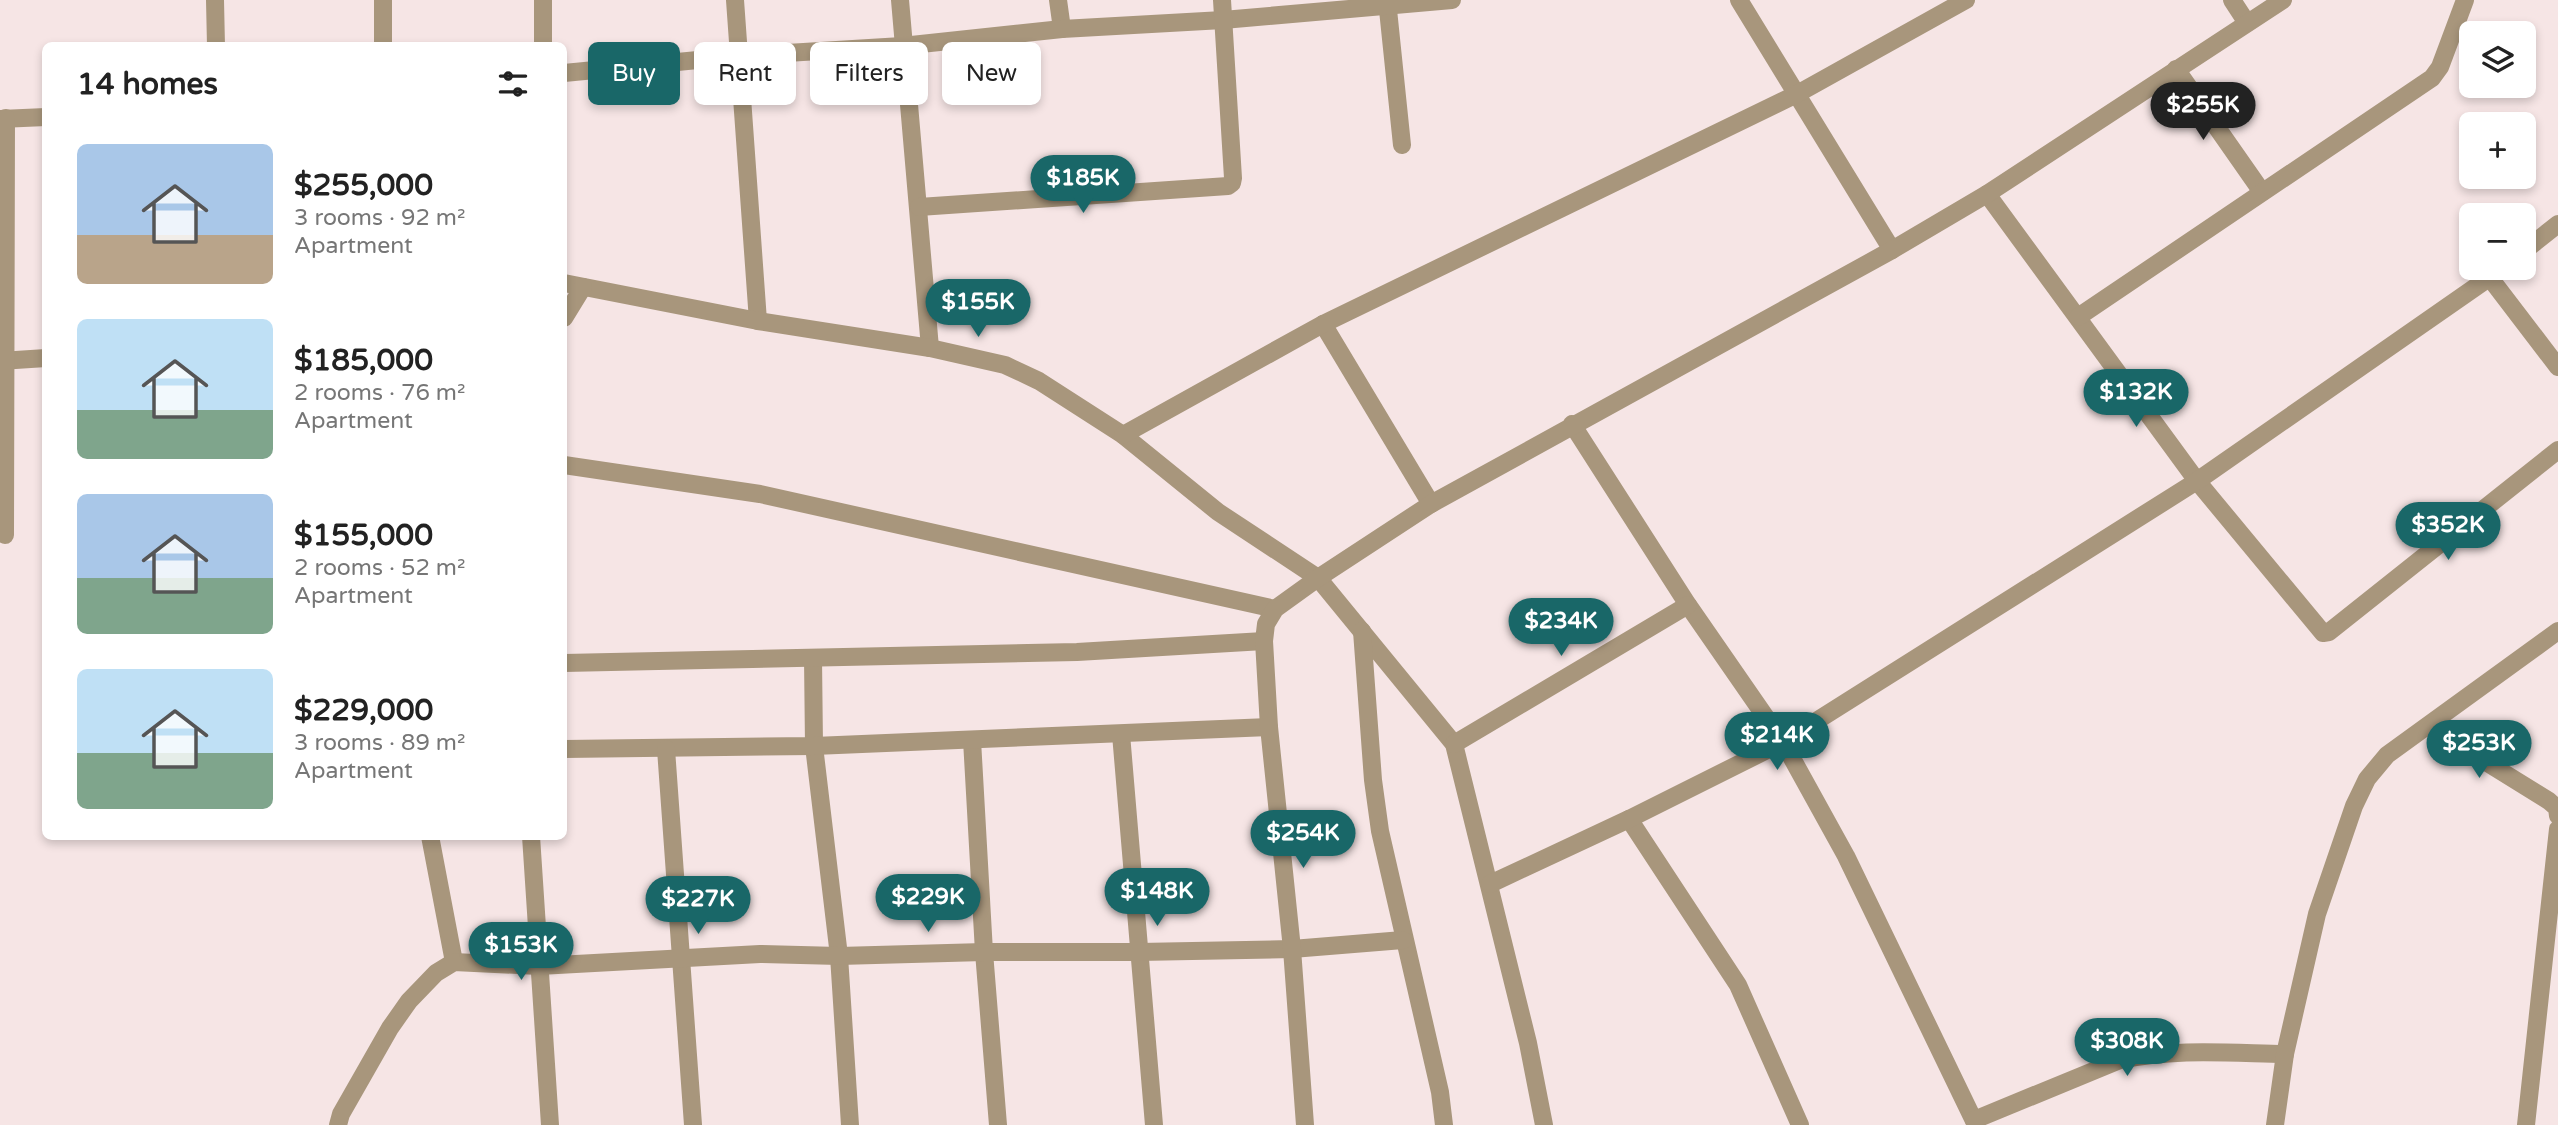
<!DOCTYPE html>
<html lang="en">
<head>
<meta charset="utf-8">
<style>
  :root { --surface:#fff; --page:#f6f6f6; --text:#222; --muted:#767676; --accent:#196768 }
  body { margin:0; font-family:"Varela Round",sans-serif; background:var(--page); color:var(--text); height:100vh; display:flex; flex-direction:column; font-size:26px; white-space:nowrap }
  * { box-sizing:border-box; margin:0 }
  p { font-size:23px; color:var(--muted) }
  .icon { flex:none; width:38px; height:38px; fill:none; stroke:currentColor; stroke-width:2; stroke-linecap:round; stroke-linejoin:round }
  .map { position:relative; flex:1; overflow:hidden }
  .drawer { position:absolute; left:42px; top:42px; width:525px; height:798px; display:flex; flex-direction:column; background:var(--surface); border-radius:10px; box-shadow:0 4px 10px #0003 }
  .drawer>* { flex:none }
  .top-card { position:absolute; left:588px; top:42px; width:665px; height:63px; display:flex; gap:14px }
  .controls { position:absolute; left:2459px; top:21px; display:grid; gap:14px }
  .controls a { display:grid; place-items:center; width:77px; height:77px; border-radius:10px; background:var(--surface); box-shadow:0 4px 10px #0003; font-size:35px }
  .price { position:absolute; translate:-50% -60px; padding:0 16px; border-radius:24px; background:var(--accent); color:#fff; font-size:23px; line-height:46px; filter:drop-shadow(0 2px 4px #0008) }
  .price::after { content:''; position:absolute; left:50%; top:42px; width:21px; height:16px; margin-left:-10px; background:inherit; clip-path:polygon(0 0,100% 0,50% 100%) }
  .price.on { background:#222; color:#fff }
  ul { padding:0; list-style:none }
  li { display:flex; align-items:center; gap:21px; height:175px; padding:0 35px }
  li span { display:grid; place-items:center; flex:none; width:196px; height:140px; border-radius:10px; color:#555 }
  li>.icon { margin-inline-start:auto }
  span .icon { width:84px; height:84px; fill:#fffc; stroke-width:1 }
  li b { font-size:30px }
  h2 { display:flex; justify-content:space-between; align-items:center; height:84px; padding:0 35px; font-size:30px }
  .chip { padding:0 24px; border-radius:10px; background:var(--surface); box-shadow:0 4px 10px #0003; font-size:24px; line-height:63px }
  .chip.on { background:var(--accent); color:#fff }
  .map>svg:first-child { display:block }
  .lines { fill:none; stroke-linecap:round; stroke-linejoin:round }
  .street { stroke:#a8967c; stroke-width:18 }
</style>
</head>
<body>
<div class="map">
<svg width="2558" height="1125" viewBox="0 0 2558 1125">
  <rect width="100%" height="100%" fill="#f6e5e5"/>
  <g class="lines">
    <g class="street">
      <path d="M 215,0 L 216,46"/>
      <path d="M 383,0 L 383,46"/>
      <path d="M 543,0 L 543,46"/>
      <path d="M 735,0 L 758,321"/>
      <path d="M 900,0 L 930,348"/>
      <path d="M 1058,0 L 1062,29"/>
      <path d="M 1387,0 L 1402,145"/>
      <path d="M 1739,0 L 1892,250"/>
      <path d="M 2232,0 L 2247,23"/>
      <path d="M 2176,69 L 2262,192"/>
      <path d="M 564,73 L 739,56 L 902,46 L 1062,29 L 1223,20 L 1452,0"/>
      <path d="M 0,119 L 46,117"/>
      <path d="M 1987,194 L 2197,481 L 2323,633 L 2329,632 L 2558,450"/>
      <path d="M 919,207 L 1228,186 L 1232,183 L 1233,178 L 1222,0"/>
      <path d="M 2524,251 L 2558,224"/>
      <path d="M 2490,278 L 2558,367"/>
      <path d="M 564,283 L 758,321 L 930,348 L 1005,365 L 1039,381 L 1123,435 L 1218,512 L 1318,578 L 1454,744 L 1528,1043 L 1544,1125"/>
      <path d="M 2078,317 L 2432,78 L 2440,67 L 2465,0"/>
      <path d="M 564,318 L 583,287"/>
      <path d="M 1323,324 L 1431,504"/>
      <path d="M 0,361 L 46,358"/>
      <path d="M 1572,424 L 1688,605 L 1783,742 L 1846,856 L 1976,1125"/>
      <path d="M 1123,435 L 1323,324 L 1797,94 L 1966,0"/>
      <path d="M 564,465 L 760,494 L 1275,609"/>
      <path d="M 5,535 L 6,118"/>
      <path d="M 1362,631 L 1373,780 L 1380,831 L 1440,1092 L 1444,1125"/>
      <path d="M 813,658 L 814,746 L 839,956 L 850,1125"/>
      <path d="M 564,663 L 1077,652 L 1264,641"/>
      <path d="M 2428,726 L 2549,801 L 2557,808 L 2558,816"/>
      <path d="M 1121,734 L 1154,1125"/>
      <path d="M 972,740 L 984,952 L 998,1125"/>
      <path d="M 1454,744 L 1688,605"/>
      <path d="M 564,749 L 814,746 L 1269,727"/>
      <path d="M 666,749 L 693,1125"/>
      <path d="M 1629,819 L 1738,985 L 1800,1125"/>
      <path d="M 430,836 L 454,962"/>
      <path d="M 531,836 L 550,1125"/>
      <path d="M 1490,884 L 1629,819 L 1783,742 L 2197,481 L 2503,268"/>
      <path d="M 1974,1120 L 2120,1060 C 2174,1048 2230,1053 2285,1054"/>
      <path d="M 338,1125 L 341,1114 L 390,1028 L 409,1001 L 436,973 L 454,962 L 539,966 L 760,954 L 839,956 L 984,952 L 1139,952 L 1292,949 L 1403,940"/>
      <path d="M 1305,1125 L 1292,949 L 1269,727 L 1264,641 L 1266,624 L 1275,609 L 1318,578 L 1431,504 L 1892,250 L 1987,194 L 2283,0"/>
      <path d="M 2275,1125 L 2285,1054 L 2317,914 L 2354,806 L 2367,779 L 2387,755 L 2558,631"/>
      <path d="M 2526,1125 L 2558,829"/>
    </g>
  </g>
</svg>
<div class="controls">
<a><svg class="icon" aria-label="layers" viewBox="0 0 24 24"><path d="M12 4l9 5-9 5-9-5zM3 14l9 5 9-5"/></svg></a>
<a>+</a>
<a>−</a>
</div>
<b class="price on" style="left:2203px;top:142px">$255K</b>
<b class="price" style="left:1083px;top:215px">$185K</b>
<b class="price" style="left:978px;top:339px">$155K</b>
<b class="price" style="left:2136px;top:429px">$132K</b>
<b class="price" style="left:2448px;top:562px">$352K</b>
<b class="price" style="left:1561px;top:658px">$234K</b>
<b class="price" style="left:1777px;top:772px">$214K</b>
<b class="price" style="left:2479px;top:780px">$253K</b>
<b class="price" style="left:1303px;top:870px">$254K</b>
<b class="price" style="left:1157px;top:928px">$148K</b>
<b class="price" style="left:928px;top:934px">$229K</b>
<b class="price" style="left:698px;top:936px">$227K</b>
<b class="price" style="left:521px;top:982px">$153K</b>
<b class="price" style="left:2127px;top:1078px">$308K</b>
<div class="top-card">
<a class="chip on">Buy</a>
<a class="chip">Rent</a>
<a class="chip">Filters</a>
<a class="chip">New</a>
</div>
<section class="drawer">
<h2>14 homes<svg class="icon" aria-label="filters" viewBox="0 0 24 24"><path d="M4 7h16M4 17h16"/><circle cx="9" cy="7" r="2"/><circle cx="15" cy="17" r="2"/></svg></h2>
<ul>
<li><span style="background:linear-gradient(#a9c7e8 65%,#b9a48a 0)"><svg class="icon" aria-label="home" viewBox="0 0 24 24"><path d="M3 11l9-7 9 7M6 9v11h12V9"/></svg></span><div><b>$255,000</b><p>3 rooms · 92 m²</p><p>Apartment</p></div></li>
<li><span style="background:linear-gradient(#bfe0f5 65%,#7fa58c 0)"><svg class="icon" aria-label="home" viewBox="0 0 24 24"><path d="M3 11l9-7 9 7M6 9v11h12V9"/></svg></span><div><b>$185,000</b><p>2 rooms · 76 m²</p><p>Apartment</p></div></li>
<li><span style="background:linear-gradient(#a9c7e8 60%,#7fa58c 0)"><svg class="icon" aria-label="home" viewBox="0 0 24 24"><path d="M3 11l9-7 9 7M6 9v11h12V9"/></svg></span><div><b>$155,000</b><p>2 rooms · 52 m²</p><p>Apartment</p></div></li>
<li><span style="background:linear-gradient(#bfe0f5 60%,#7fa58c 0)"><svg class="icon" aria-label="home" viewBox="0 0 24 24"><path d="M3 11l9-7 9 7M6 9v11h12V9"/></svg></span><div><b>$229,000</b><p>3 rooms · 89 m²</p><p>Apartment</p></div></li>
</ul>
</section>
</div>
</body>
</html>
